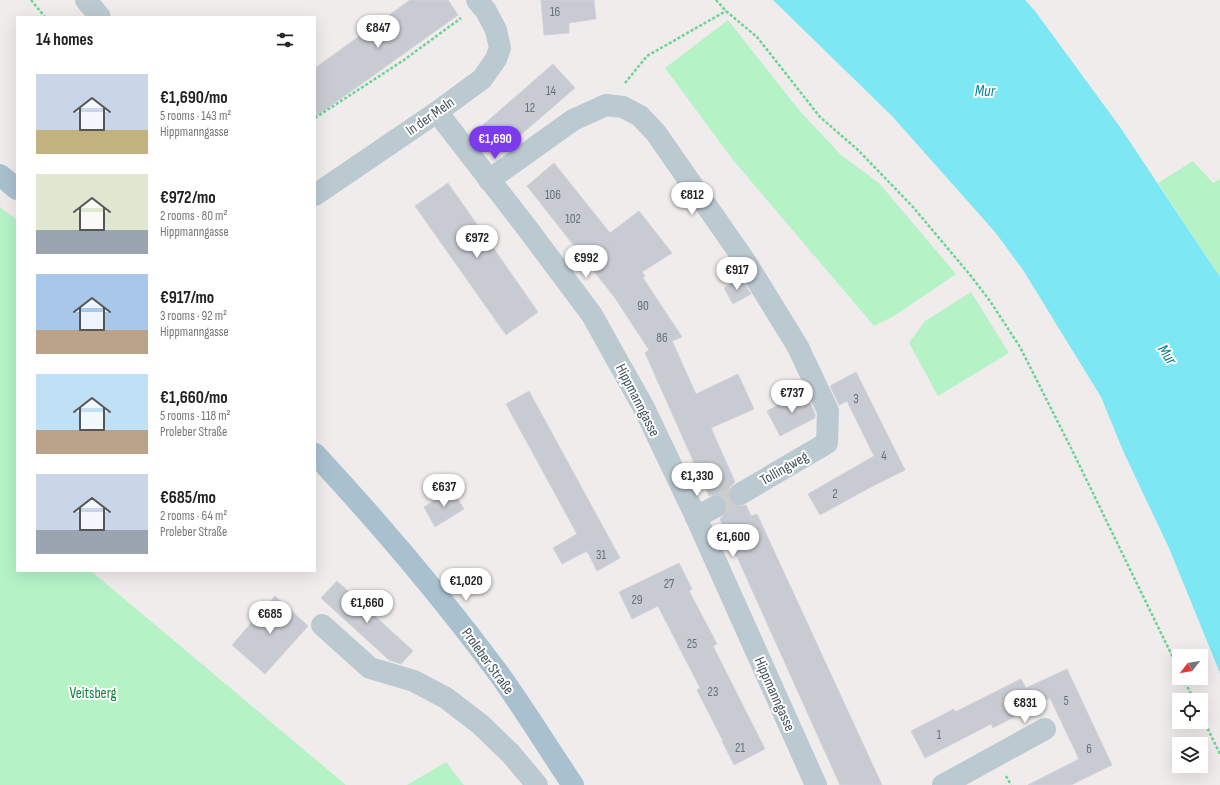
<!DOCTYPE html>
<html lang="en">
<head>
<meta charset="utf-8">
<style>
  :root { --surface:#fff; --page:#f6f6f6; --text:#222; --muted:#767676; --accent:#7c3aed }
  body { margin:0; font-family:"Sofia Sans Condensed",sans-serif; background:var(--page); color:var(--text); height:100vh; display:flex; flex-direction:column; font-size:15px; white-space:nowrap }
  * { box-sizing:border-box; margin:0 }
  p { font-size:13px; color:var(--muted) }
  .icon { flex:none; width:22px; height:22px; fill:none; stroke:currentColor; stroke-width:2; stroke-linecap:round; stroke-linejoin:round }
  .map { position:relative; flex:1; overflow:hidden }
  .details { position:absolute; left:16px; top:16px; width:300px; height:556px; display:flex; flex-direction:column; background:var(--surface); border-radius:0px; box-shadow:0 4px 16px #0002 }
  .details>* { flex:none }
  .needle { width:26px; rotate:239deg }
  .controls { position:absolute; left:1172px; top:649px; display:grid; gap:8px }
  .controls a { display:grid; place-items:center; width:36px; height:36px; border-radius:0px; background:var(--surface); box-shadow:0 4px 16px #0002; font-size:20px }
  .price { position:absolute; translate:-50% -34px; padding:0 9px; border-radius:14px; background:#fff; color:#222; font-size:13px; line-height:26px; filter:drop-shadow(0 1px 2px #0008) }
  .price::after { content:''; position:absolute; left:50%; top:24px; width:12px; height:9px; margin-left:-6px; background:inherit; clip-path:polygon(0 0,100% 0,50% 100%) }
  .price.current { background:var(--accent); color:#fff }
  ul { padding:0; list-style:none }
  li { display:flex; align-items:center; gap:12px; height:100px; padding:0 20px }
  li span { display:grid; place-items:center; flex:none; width:112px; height:80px; border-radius:0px; color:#555 }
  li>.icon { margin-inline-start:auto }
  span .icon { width:48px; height:48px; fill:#fffc; stroke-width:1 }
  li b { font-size:17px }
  h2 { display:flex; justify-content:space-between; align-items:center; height:48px; padding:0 20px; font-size:17px }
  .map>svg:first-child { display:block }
  .green { fill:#b5f3c7 }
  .water { fill:#7ee7f4 }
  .building { fill:#c8ccd2; stroke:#d0d3d9 }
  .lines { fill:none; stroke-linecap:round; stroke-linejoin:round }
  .minor-tunnel { stroke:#cdcdcf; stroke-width:22; stroke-dasharray:22 11; stroke-linecap:butt }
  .path { stroke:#6ad496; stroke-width:2.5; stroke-dasharray:3 2; stroke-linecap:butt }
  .minor { stroke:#bbc9d1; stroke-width:22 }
  .major { stroke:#a9c0cf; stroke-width:22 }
  .labels { text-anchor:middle; stroke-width:4; stroke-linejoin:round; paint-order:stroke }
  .number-label { font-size:13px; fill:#64707a }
  .street-label { font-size:15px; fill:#43525c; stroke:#fff }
  .park-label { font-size:15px; fill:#0e833d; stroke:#fff }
  .water-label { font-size:16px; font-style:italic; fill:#038192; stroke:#fff }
</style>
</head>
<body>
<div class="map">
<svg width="1220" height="785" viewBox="0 0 1220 785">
  <rect width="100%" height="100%" fill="#f0ecec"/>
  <g class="green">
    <path d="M 728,20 L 799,110 L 841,155 L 879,183 L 956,274 L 894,316 L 874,326 L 733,160 L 665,68 Z"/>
    <path d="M 1193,161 L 1213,183 L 1220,179 L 1220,277 L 1158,183 Z"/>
    <path d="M 0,207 L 17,220 L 17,571 L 91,571 L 346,785 L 0,785 Z"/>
    <path d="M 971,292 L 1009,353 L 938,396 L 909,343 L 925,321 Z"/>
    <path d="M 446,762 L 464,785 L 407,785 Z"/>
  </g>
  <path class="water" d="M 773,0 L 1025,0 L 1035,11 L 1120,127 L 1220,277 L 1220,673 L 1169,548 L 1124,453 L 1101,397 L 1023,270 L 995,232 L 892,116 Z"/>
  <g class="building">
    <path d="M 410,0 L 448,0 L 458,15 L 315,117 L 315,68 Z"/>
    <path d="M 541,0 L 594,0 L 596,19 L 569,23 L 569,33 L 544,35 Z"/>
    <path d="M 553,64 L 575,88 L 496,156 L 475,132 Z"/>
    <path d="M 554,163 L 610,233 L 639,211 L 672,253 L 642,272 L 645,276 L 643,278 L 682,337 L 672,341 L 696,394 L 738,374 L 754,409 L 711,428 L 735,482 L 729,488 L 728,494 L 729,500 L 734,505 L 740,506 L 746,505 L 751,516 L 757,514 L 882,785 L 840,785 L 720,519 L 726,513 L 727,508 L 726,502 L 721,496 L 715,495 L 709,496 L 645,353 L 649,350 L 615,298 L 527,186 Z"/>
    <path d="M 448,183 L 538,312 L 506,335 L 415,206 Z"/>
    <path d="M 741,278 L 751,294 L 733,304 L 724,288 Z"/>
    <path d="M 856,372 L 905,470 L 869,488 L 820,515 L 808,494 L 874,456 L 847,401 L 839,405 L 830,386 Z"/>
    <path d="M 529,391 L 620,558 L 597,571 L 587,551 L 562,564 L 553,548 L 577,534 L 506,404 Z"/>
    <path d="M 805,391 L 815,414 L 815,418 L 780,436 L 767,411 Z"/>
    <path d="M 452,490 L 464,509 L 435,527 L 424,507 Z"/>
    <path d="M 679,563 L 692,589 L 689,591 L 717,644 L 713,646 L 765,749 L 734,765 L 722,741 L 723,741 L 697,690 L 700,688 L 658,606 L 632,619 L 619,592 Z"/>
    <path d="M 337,581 L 413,651 L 401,664 L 389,660 L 321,598 Z"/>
    <path d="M 275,596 L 308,626 L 265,674 L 232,645 Z"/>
    <path d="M 1067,669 L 1112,765 L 1071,785 L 1028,785 L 1079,759 L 1050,698 L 993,728 L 991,724 L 925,758 L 911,731 L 954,709 L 955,712 L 1021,679 L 1026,688 Z"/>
  </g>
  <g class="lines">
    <path class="minor-tunnel" d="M 715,507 L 740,494"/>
    <g class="path">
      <path d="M 31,0 L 45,17"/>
      <path d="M 716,0 L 726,11 L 757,37 L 820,117 L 858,150 L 913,207 L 971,276 L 990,301 L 1020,347 L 1071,448 L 1179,670"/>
      <path d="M 625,83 L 647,56 L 726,11"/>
      <path d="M 315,118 L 404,60 L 461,18"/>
      <path d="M 1183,678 L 1194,700"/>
      <path d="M 1201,715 L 1220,754"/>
      <path d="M 1006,776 L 1011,785"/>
    </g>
    <g class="minor">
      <path d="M 86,0 L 100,17"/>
      <path d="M 437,112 L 527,228 L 592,315 L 612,351 L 644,408 L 696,517 L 816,785"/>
      <path d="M 489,180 L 573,120 L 606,105 L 623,107 L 640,116 L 656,133 L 747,264 L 798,347 L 828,411 L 827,443 L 740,494"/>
      <path d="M 315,195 L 437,112 L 482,79 L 496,59 L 500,48 L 496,30 L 486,11 L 477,0"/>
      <path d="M 696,517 L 715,507"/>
      <path d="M 322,625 L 370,668 L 414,681 L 446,698 L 480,724 L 511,754 L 537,785"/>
      <path d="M 943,785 L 1045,729"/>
    </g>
    <g class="major">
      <path d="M 0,175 L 17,189"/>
      <path d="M 315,454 C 380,524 442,597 499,674 C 525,710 548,748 573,785"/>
    </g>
  </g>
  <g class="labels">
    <g class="number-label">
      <text x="555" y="16">16</text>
      <text x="551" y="95">14</text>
      <text x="530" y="112">12</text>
      <text x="553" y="199">106</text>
      <text x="573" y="223">102</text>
      <text x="643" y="310">90</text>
      <text x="662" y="342">86</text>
      <text x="856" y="403">3</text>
      <text x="884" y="460">4</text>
      <text x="835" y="498">2</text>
      <text x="601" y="559">31</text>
      <text x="669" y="588">27</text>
      <text x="637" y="604">29</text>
      <text x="692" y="648">25</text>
      <text x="713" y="696">23</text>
      <text x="1066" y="705">5</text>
      <text x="939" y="739">1</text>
      <text x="740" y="752">21</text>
      <text x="1089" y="753">6</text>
    </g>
    <g class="street-label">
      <text transform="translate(430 116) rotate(-35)" y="5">In der Meln</text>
      <text transform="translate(638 400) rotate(63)" y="5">Hippmanngasse</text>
      <text transform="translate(784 468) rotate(-30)" y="5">Tollingweg</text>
      <text transform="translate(488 661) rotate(54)" y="5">Proleber Straße</text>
      <text transform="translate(775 694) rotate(66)" y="5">Hippmanngasse</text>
    </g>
    <g class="park-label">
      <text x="93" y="698">Veitsberg</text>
    </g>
    <g class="water-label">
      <text x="985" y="96">Mur</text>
      <text transform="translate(1168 354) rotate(56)" y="6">Mur</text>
    </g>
  </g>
</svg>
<div class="controls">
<a><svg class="needle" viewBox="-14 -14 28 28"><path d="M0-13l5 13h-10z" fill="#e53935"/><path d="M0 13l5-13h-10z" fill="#767676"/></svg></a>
<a><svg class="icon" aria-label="locate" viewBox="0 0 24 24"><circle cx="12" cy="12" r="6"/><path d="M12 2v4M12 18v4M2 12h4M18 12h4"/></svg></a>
<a><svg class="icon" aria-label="layers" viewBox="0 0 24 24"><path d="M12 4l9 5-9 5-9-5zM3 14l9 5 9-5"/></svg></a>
</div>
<b class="price" style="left:378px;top:49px">€847</b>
<b class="price current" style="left:495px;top:160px">€1,690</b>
<b class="price" style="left:692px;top:216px">€812</b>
<b class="price" style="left:477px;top:259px">€972</b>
<b class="price" style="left:586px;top:279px">€992</b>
<b class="price" style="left:737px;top:291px">€917</b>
<b class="price" style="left:792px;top:414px">€737</b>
<b class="price" style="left:697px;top:497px">€1,330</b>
<b class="price" style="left:444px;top:508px">€637</b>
<b class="price" style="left:733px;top:558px">€1,600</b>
<b class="price" style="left:466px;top:602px">€1,020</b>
<b class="price" style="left:367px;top:624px">€1,660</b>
<b class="price" style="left:270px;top:635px">€685</b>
<b class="price" style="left:1025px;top:724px">€831</b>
<section class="details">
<h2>14 homes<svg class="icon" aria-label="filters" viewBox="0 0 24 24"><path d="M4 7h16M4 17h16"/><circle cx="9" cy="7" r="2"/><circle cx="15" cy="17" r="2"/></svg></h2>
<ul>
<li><span style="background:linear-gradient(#c9d6e8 70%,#c2b280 0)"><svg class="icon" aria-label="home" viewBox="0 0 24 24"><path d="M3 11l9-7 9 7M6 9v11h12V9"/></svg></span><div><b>€1,690/mo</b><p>5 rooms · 143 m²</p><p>Hippmanngasse</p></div></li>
<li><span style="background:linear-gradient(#dfe7d0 70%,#9aa5b1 0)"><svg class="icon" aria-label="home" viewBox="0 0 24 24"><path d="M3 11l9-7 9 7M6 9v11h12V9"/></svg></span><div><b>€972/mo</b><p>2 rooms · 80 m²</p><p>Hippmanngasse</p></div></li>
<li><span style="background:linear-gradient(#a9c7e8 70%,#b9a48a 0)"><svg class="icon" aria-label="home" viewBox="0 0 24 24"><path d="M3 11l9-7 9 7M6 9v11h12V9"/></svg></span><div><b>€917/mo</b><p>3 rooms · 92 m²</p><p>Hippmanngasse</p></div></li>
<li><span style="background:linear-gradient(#bfe0f5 70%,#b9a48a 0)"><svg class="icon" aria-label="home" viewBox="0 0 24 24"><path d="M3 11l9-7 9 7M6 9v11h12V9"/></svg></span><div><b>€1,660/mo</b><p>5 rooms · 118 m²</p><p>Proleber Straße</p></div></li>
<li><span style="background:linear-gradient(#c9d6e8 70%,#9aa5b1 0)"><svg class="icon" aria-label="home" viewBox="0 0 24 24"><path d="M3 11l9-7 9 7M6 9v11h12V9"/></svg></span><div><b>€685/mo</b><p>2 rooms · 64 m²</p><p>Proleber Straße</p></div></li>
</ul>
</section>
</div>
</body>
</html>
